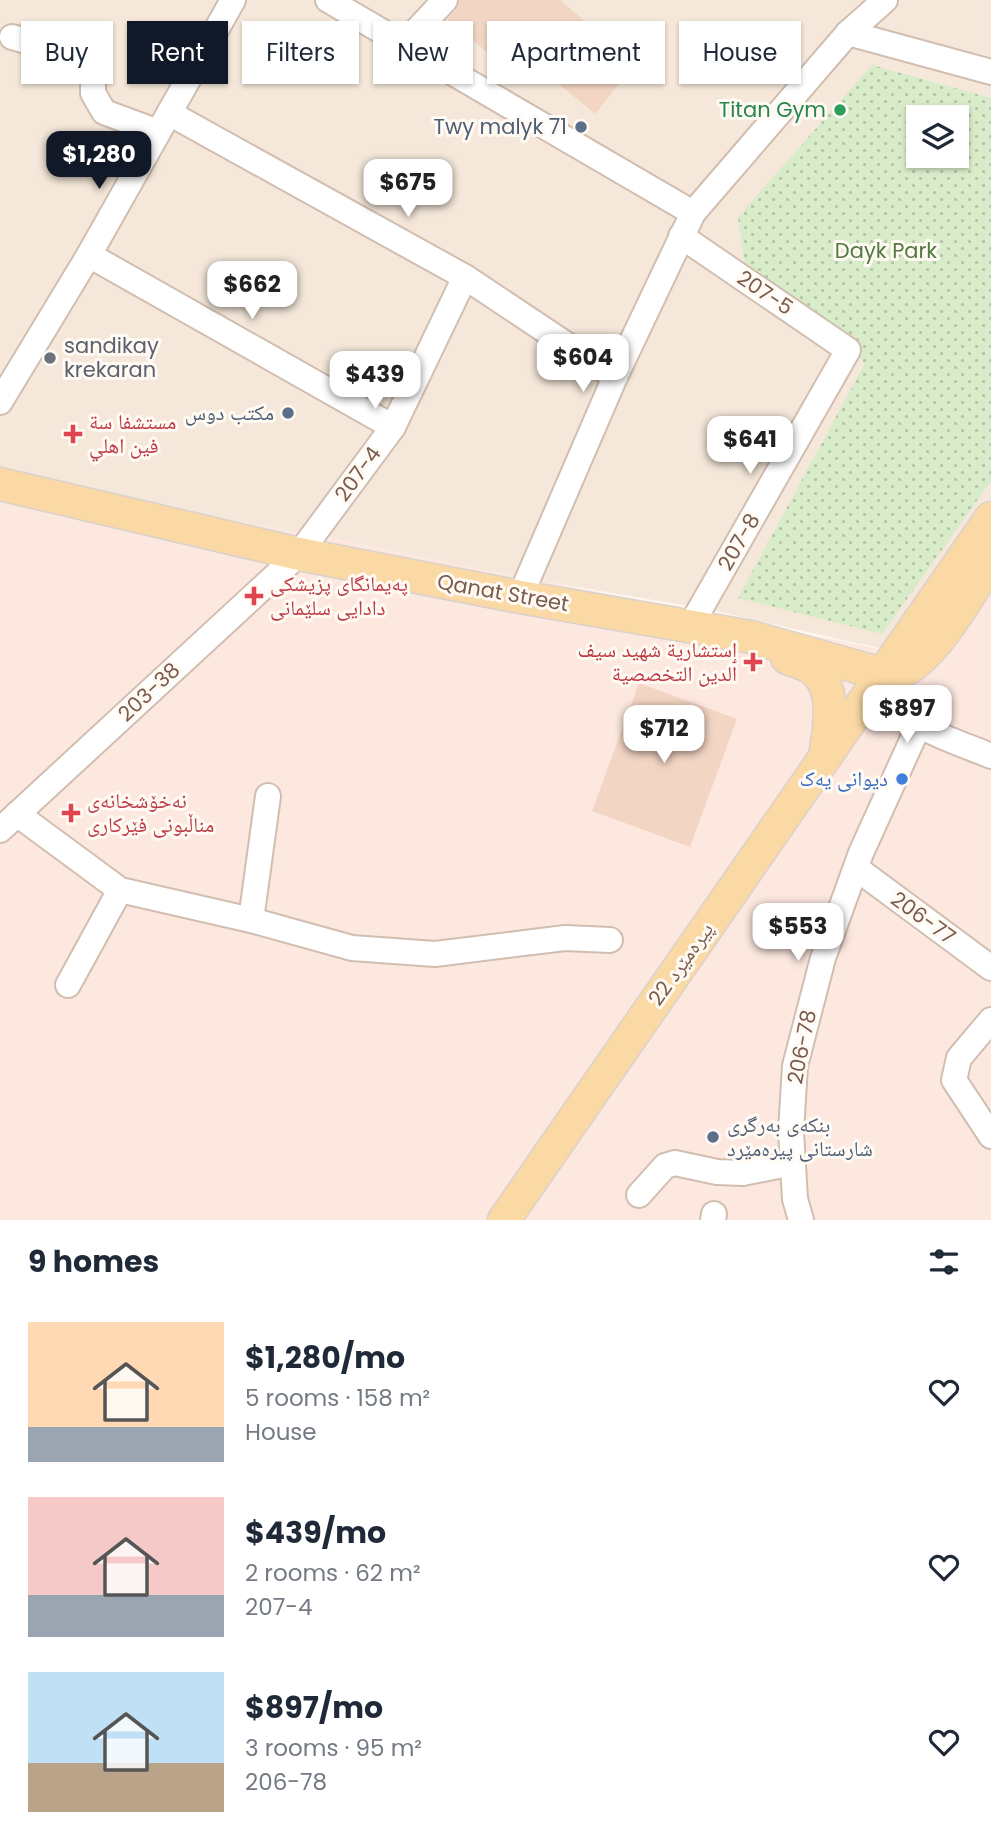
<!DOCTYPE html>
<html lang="en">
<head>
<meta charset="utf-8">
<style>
  :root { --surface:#fff; --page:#f6f6f7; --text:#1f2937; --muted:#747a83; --accent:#111827 }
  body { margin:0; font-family:Poppins,"Noto Naskh Arabic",sans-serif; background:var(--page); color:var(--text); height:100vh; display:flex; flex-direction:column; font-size:26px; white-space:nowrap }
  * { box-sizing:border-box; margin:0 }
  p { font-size:23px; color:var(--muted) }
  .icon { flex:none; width:38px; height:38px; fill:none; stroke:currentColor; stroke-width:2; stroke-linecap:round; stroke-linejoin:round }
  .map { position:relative; height:1220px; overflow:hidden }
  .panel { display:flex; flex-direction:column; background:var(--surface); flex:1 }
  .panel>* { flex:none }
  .guide { position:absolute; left:21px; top:21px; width:950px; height:63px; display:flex; gap:14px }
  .controls { position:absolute; left:906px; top:105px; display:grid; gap:14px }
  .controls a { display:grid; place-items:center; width:63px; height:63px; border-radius:0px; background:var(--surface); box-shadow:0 2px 5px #0004; font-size:35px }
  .price { position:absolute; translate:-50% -60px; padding:0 16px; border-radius:14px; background:#fff; color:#222; font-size:23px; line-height:46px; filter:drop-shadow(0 2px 4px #0008) }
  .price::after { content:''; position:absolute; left:50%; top:42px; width:21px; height:16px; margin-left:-10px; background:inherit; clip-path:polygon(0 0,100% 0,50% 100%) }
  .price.on { background:var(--accent); color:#fff }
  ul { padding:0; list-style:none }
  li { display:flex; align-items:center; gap:21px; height:175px; padding:0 28px }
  li span { display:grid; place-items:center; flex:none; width:196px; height:140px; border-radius:0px; color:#555 }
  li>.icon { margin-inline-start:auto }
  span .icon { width:84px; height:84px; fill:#fffc; stroke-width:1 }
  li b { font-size:30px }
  h2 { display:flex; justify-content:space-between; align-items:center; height:84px; padding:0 28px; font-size:30px }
  .chip { padding:0 24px; border-radius:0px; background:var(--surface); box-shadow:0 2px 5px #0004; font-size:24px; line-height:63px }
  .chip.on { background:var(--accent); color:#fff }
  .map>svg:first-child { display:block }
  .residential { fill:#f5e8da; fill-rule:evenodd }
  .commercial { fill:#fde8e0 }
  .park { fill:url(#park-dots); fill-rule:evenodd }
  .building { fill:#f3d5c3 }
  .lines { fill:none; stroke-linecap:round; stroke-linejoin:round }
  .minor-casing { stroke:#d1beb0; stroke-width:28 }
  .major-casing { stroke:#dad1cd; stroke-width:35 }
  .minor { stroke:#fff; stroke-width:24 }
  .major { stroke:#fbd9a5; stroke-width:32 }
  .leisure-dot { fill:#2e9e5b; stroke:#fffaf3; stroke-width:2.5 }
  .service-dot { fill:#5c6f8a; stroke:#fffaf3; stroke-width:2.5 }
  .worship-dot { fill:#6b7280; stroke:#fffaf3; stroke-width:2.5 }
  .health-dot { fill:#e0444e; stroke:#fffaf3; stroke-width:2.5 }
  .shop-dot { fill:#3f7fe0; stroke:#fffaf3; stroke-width:2.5 }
  .labels { text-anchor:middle; stroke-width:6; stroke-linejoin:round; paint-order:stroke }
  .leisure-label { font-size:21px; fill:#27864d; stroke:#fffaf3; text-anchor:end }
  .service-label { font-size:21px; fill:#4e5e75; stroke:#fffaf3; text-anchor:end }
  .park-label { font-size:21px; fill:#537a41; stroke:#fffaf3 }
  .street-label { font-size:21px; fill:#7a5c4d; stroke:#fffaf3 }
  .worship-label { font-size:21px; fill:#5b616d; stroke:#fffaf3; text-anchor:start }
  .health-label { font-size:21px; fill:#be3a42; stroke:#fffaf3; text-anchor:start }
  .shop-label { font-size:21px; fill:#366cbe; stroke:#fffaf3; text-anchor:end }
</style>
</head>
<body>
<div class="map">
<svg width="991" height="1220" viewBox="0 0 991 1220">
  <defs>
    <pattern id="park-dots" width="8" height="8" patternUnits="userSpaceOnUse" patternTransform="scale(1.75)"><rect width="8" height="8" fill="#d8ecc9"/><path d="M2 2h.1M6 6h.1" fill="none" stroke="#b4c2a5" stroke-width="1.8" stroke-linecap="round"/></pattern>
  </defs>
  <rect width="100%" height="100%" fill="#fdf6ec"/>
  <path class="residential" d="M 0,0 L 991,0 L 991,551 L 914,656 L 707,609 L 518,577 L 315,535 L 0,482 ZM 919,117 L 957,117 L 957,156 L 919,156 Z"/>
  <path class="commercial" d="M 0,482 L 315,535 L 914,656 L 991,551 L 991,1220 L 0,1220 Z"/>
  <path class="park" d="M 872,65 L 991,98 L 991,481 L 882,634 L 738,598 L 865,363 L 745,269 L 738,217 ZM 919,117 L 957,117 L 957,156 L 919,156 Z"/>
  <g class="building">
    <path d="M 459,0 L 560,0 L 635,64 L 595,114 L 529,59 L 515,75 L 447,19 L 456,10 Z"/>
    <path d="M 639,683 L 737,719 L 690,847 L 592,811 Z"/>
  </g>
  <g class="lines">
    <defs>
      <g id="minor">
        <path d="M 328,0 L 693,213"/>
        <path d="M 848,33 L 991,72"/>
        <path d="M 12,37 L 89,59 L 93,73 L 93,93 L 104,112 L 158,132"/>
        <path d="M 404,44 L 445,0"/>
        <path d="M 169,113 L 465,277 L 615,377"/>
        <path d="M 681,236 L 848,350 L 691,625"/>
        <path d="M 89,255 L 393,427"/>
        <path d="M 0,402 L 89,255 L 233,0"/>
        <path d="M 520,597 L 615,377 L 693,213 L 848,33 L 885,0"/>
        <path d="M 882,674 C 886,685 888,695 895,704 C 915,731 961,743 991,756"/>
        <path d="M 17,814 L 120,890 L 251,920 L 352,948 L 435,954 L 565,938 L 610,940"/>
        <path d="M 0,830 L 299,554 L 393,427 L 465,277"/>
        <path d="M 856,868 L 991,968"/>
        <path d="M 251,920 L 268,796"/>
        <path d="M 68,985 L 120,890"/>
        <path d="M 991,1020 L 959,1058 L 954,1080 L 991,1136"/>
        <path d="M 639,1195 L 665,1166 L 675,1163 L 717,1172 L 743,1173 L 793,1163"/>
        <path d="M 713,1220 L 714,1214"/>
        <path d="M 801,1220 L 795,1199 L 791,1131 L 795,1066 L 823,958 L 861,853 L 919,725"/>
      </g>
      <g id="major">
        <path d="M 0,484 L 299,554 L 520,597 L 751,637 L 882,674 C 893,673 904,672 913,665 C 944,641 969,594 991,561"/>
        <path d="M 787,658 C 795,661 806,664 813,669 C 838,689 829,729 825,756"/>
        <path d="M 504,1220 L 991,518"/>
      </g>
    </defs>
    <use href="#minor" class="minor-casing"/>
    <use href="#major" class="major-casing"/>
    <use href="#minor" class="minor"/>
    <use href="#major" class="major"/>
  </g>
  <circle class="leisure-dot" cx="840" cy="110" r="7"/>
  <g class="service-dot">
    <circle cx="581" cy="127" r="7"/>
    <circle cx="288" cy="413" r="7"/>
    <circle cx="713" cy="1137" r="7"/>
  </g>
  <circle class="worship-dot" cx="50" cy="358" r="7"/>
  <g class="health-dot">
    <path d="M69.5 423.5h7v7h7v7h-7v7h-7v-7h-7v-7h7z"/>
    <path d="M250.5 585.5h7v7h7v7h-7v7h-7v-7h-7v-7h7z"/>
    <path d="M749.5 651.5h7v7h7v7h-7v7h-7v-7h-7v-7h7z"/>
    <path d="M67.5 802.5h7v7h7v7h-7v7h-7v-7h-7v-7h7z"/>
  </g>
  <circle class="shop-dot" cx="902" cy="779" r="7"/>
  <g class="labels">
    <g class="leisure-label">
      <text x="826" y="117">Titan Gym</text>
    </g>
    <g class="service-label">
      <text x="567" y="134">Twy malyk 71</text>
      <text x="274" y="420">مكتب دوس</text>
      <text x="727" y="1132" text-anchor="start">بنکەی بەرگری<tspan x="727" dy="24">شارستانی پیرەمێرد</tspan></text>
    </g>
    <g class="park-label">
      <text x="886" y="258">Dayk Park</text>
    </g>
    <g class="street-label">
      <text transform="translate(765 293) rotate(34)" y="7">207-5</text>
      <text transform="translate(358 474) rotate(-54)" y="7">207-4</text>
      <text transform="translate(739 542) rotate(-60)" y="7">207-8</text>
      <text transform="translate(503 593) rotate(10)" y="7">Qanat Street</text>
      <text transform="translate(149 692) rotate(-43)" y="7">203-38</text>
      <text transform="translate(923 918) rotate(36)" y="7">206-77</text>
      <text transform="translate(681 964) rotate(-55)" y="7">22 پیرەمێرد</text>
      <text transform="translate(802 1047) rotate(-79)" y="7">206-78</text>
    </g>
    <g class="worship-label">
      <text x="64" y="353">sandikay<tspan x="64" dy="24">krekaran</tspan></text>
    </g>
    <g class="health-label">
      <text x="89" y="429">مستشفا سة<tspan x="89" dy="24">فين اهلي</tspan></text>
      <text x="270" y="591">پەیمانگای پزیشکی<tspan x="270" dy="24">دادایی سلێمانی</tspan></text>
      <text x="737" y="657" text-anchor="end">ٳستشارية شهيد سیف<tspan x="737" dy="24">الدين التخصصية</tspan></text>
      <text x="87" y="808">نەخۆشخانەی<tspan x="87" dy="24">مناڵبونی فێرکاری</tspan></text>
    </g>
    <g class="shop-label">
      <text x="888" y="786">دیوانی یەک</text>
    </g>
  </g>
</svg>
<div class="controls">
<a><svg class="icon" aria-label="layers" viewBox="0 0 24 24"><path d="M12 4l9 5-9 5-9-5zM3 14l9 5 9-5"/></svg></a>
</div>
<b class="price on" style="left:99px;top:191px">$1,280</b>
<b class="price" style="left:408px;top:219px">$675</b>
<b class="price" style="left:252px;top:321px">$662</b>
<b class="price" style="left:583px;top:394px">$604</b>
<b class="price" style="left:375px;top:411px">$439</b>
<b class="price" style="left:750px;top:476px">$641</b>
<b class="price" style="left:907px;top:745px">$897</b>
<b class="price" style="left:664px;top:765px">$712</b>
<b class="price" style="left:798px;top:963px">$553</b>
<div class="guide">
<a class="chip">Buy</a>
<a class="chip on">Rent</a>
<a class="chip">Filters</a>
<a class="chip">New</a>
<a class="chip">Apartment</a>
<a class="chip">House</a>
</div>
</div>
<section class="panel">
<h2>9 homes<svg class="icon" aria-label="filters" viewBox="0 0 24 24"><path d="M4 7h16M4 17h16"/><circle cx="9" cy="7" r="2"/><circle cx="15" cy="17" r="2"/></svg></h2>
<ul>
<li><span style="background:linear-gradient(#ffd9b3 75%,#9aa5b1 0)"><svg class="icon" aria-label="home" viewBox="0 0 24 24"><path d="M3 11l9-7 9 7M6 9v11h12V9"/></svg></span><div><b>$1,280/mo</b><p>5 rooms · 158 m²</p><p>House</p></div><svg class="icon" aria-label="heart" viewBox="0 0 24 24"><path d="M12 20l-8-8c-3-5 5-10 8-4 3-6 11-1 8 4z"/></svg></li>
<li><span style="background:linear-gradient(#f6c9c9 70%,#9aa5b1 0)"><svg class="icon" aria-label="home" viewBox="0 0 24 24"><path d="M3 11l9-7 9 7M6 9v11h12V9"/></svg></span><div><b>$439/mo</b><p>2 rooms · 62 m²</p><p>207-4</p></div><svg class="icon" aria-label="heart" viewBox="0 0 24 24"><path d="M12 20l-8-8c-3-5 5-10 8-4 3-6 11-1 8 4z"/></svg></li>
<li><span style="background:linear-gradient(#bfe0f5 65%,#b9a48a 0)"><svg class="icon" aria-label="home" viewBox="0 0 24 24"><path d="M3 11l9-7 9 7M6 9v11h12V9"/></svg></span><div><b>$897/mo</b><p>3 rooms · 95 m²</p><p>206-78</p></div><svg class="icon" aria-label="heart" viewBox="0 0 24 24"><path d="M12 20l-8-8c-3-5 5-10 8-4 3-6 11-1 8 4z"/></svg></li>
</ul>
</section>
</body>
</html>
